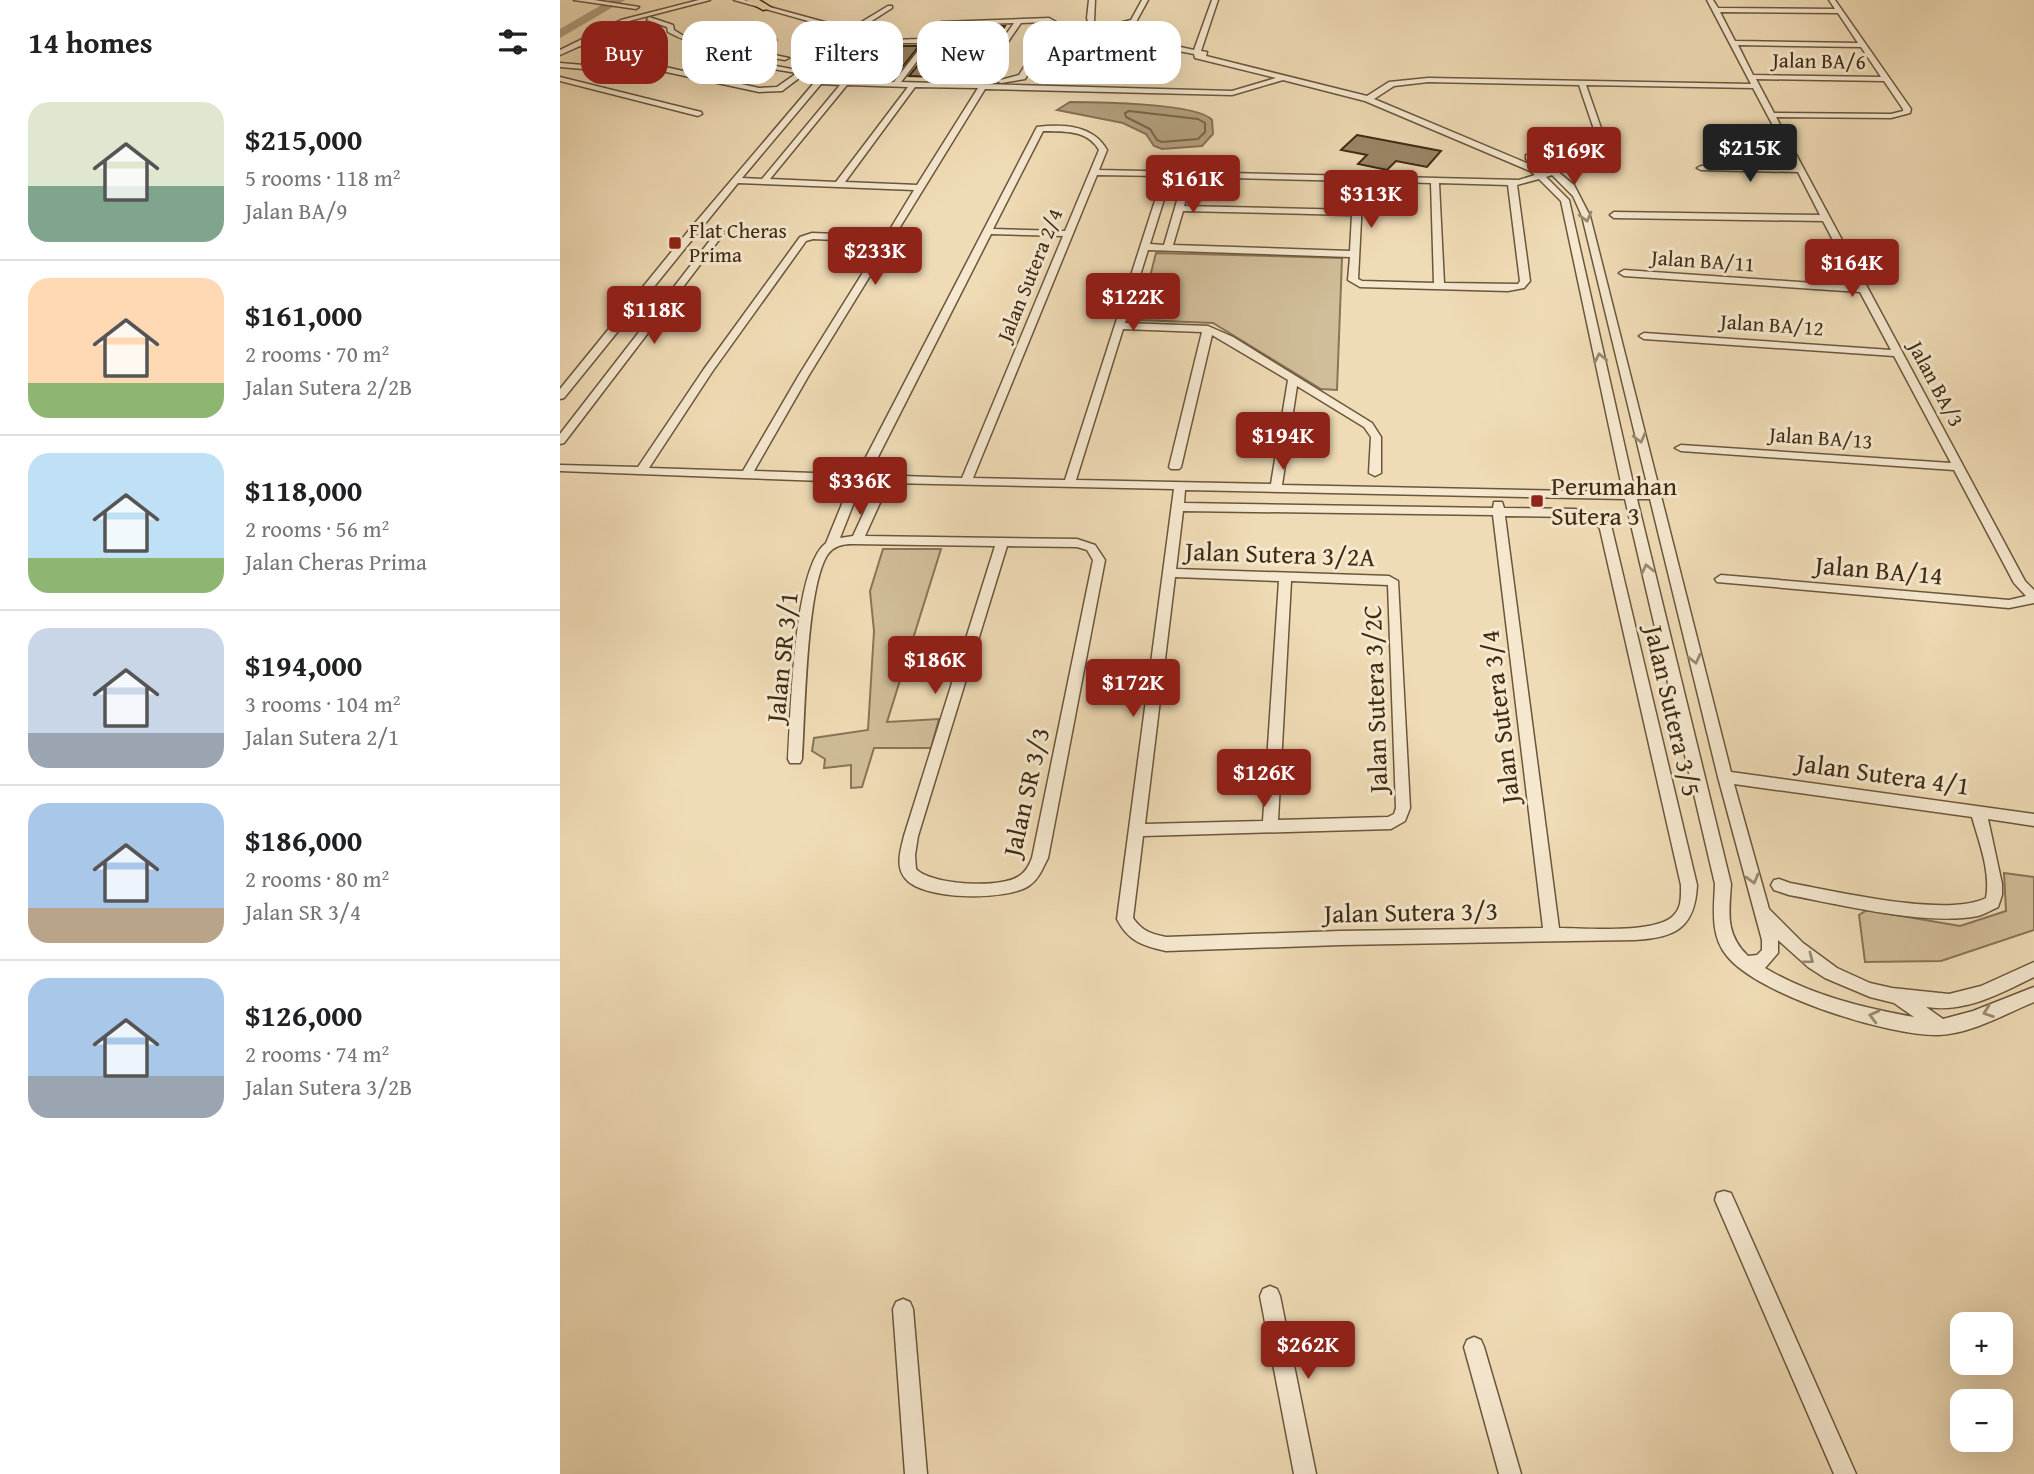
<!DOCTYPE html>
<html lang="en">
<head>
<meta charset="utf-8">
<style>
  :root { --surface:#fff; --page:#f2f2f2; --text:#202124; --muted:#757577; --line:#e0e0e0; --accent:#8f2418 }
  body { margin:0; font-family:"Gentium Book Plus",serif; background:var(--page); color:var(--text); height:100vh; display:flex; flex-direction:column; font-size:26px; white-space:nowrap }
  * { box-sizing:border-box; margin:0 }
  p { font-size:23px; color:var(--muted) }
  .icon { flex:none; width:38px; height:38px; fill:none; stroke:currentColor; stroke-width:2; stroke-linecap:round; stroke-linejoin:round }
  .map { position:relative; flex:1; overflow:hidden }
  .sheet { display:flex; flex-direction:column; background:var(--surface); width:560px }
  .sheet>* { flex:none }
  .banner { position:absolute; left:21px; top:21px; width:665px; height:63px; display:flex; gap:14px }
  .fabs { position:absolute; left:1390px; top:1312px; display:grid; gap:14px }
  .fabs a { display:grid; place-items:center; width:63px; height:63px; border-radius:14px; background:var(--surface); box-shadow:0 7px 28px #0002; font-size:35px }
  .price { position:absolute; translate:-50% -60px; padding:0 16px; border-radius:7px; background:var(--accent); color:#fff; font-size:23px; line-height:46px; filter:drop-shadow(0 2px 4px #0008) }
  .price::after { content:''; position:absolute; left:50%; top:42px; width:21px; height:16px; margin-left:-10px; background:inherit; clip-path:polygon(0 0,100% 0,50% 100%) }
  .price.on { background:#222; color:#fff }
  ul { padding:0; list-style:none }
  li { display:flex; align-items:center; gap:21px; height:175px; padding:0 28px }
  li+li { border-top:2px solid var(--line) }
  li span { display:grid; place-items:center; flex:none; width:196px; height:140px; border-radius:21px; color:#555 }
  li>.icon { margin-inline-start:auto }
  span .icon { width:84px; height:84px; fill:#fffc; stroke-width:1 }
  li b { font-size:30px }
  h2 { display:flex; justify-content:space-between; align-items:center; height:84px; padding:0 28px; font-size:30px }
  .tag { padding:0 24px; border-radius:21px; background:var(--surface); box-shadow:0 7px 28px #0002; font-size:24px; line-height:63px }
  .tag.on { background:var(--accent); color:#fff }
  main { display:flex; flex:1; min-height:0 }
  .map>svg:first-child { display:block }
  .green { fill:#d1bd99; stroke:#887456; stroke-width:2 }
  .water { fill:#b39f7e; stroke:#857053; stroke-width:2 }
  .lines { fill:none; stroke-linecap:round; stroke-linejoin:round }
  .shore { stroke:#796448; stroke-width:2 }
  .river { fill:#b39f7e; fill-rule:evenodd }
  .building { fill:#9b8667; stroke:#3f2a12; stroke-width:2 }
  .minor-casing { stroke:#6b563b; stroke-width:3 }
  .highway-casing { stroke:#3f2a12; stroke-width:3 }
  .minor { fill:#f5e8cf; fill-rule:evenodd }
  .highway { fill:#efdbb5; fill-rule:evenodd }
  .oneway { stroke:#9a8970 }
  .poi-dot { fill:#8f2418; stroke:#f5e8cf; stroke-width:2.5 }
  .labels { text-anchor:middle; stroke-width:6; stroke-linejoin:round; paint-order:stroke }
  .far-street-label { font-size:21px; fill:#3f2a12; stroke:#f5e8cf }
  .far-poi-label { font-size:21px; fill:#3f2a12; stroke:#f5e8cf; text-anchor:start }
  .poi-label { font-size:26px; fill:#3f2a12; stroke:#f5e8cf; text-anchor:start }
  .street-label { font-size:26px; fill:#3f2a12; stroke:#f5e8cf }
</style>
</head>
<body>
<main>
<section class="sheet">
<h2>14 homes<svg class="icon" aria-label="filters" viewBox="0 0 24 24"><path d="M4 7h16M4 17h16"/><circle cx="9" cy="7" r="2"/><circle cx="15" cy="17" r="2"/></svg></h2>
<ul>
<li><span style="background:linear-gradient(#dfe7d0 60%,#7fa58c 0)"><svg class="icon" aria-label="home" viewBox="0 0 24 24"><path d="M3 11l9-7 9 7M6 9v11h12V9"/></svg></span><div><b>$215,000</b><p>5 rooms · 118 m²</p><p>Jalan BA/9</p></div></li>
<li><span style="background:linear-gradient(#ffd9b3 75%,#8fb573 0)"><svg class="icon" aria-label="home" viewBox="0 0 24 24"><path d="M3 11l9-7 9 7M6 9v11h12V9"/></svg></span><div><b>$161,000</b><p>2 rooms · 70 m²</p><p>Jalan Sutera 2/2B</p></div></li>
<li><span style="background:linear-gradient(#bfe0f5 75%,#8fb573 0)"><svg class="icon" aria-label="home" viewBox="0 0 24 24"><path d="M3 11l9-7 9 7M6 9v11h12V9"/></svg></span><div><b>$118,000</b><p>2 rooms · 56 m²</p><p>Jalan Cheras Prima</p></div></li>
<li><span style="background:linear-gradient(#c9d6e8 75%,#9aa5b1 0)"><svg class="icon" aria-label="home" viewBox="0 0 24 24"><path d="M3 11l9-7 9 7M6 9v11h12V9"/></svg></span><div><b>$194,000</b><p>3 rooms · 104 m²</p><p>Jalan Sutera 2/1</p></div></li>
<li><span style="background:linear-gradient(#a9c7e8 75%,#b9a48a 0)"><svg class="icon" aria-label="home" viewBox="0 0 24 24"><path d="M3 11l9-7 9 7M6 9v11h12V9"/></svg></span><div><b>$186,000</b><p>2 rooms · 80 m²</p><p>Jalan SR 3/4</p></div></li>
<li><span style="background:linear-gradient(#a9c7e8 70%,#9aa5b1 0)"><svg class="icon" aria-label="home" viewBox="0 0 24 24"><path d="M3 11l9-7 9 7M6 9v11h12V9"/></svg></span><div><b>$126,000</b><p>2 rooms · 74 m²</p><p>Jalan Sutera 3/2B</p></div></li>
</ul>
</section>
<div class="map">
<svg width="1474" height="1474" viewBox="0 0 1474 1474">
  <rect width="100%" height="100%" fill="#efdbb5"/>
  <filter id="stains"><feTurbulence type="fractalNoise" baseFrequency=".00286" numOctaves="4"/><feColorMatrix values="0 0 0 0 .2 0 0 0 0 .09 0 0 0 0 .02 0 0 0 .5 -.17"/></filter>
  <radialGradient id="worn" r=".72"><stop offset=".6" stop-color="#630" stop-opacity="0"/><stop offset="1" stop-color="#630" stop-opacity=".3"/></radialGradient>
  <g class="green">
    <path d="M 596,253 L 782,258 L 777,390 L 761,389 L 653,323 L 579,320 Z"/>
    <path d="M 323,549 L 381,549 L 327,722 L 379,719 L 371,748 L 314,748 L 302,787 L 291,788 L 291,765 L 264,768 L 265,759 L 252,751 L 254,738 L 308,730 L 314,631 L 310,591 Z"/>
    <path d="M 1444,873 L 1474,877 L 1474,930 L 1381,961 L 1305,962 L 1299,915 L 1307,910 L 1400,926 L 1446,911 Z"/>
  </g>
  <path class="water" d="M 510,102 C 535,102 638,103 652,120 L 653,134 L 642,146 L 602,149 L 594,146 L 586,134 L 563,123 L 497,110 Z"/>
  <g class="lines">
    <path class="shore" d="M 569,111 L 638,119 L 645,123 L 645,132 L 638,139 L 602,142 L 597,140 L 590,129 L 566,117 L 565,113 Z"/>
    <path class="river" d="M 50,0 L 65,0 L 0,38 L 0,29 Z"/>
  </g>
  <g class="building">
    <path d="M 445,26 L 411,78 L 349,76 L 388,28 Z"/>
    <path d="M 338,46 L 359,46 L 336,75 L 309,76 L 330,47 Z"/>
    <path d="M 797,135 L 881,151 L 867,167 L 836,161 L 827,170 L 798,164 L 807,155 L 781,150 Z"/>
  </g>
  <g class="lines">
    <defs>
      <g id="minor">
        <path d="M 14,0 L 34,0 L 79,7 L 76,9 Z"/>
        <path d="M 139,0 L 150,0 L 65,22 L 26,43 L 48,47 L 65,58 L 199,88 L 217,87 L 237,73 L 195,66 L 195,62 L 247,72 L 222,91 L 199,92 L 60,62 L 43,51 L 20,46 L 0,55 L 0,50 L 61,20 Z"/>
        <path d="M 174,0 L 184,0 L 290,29 L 328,6 L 332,6 L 332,8 L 296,31 L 300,37 L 265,80 L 294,81 C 323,43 317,39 367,39 L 381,22 L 489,18 L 498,23 L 465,79 L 441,83 L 437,81 L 459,75 L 491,24 L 488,22 L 461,23 L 419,84 L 672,91 L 716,78 L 635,58 L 634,54 L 567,41 L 530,28 L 527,18 L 529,0 L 535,0 L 534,22 L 539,28 L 571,20 L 582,0 L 588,0 L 576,22 L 557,29 L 543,30 L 634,50 L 652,0 L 658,0 L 641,51 L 647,52 L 646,56 L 807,96 L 829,82 L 868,78 L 1191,84 L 1147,0 L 1153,0 L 1158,8 L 1275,9 L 1269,0 L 1275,0 L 1351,109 L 1350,113 L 1331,118 L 1216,117 L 1465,581 L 1474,590 L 1474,603 L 1449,608 L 1157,582 L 1155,579 L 1161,575 L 1449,600 L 1466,596 L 1454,583 L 1394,470 L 1121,451 L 1115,448 L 1121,445 L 1391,463 L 1334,356 L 1084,339 L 1079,336 L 1084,333 L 1331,350 L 1300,292 L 1064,276 L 1059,273 L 1064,270 L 1297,286 L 1263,221 L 1054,218 L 1050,215 L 1054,212 L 1260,215 L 1238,172 L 1141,170 L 1137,168 L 1141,166 L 1235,167 L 1193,88 L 1026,85 L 1048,148 L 1009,167 L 991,166 L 1014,185 L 1030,216 L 1171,772 L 1474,814 L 1474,826 L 1428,819 L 1442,884 L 1442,895 L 1438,907 C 1431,910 1425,914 1418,916 C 1366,926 1282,905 1229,895 L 1214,890 L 1211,885 L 1214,880 L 1219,879 L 1230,883 C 1275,891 1387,918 1426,898 C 1431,872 1419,842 1412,817 L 1174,784 L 1209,909 L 1243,943 L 1277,968 L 1310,983 L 1332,988 L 1389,994 L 1421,986 L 1474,962 L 1474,977 C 1440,994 1405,1013 1366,1007 L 1383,1019 L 1413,1011 L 1474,987 L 1474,1002 C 1445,1014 1411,1034 1378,1035 C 1328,1036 1198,995 1167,956 C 1150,936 1154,908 1155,884 L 1065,499 L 625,490 L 624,503 L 933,508 L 934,502 L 942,502 L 944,508 L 1015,509 L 1045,517 L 1052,529 L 1137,885 C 1135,929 1114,938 1074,940 L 780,945 L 606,951 C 583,946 568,941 557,919 L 614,489 L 329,483 L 305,536 L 517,539 L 535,545 L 545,560 L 488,858 C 483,867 479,879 470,885 C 449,901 362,901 345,878 C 335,866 341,849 344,836 L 435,546 L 292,544 C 283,544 274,546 268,554 C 246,586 245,716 242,759 L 240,763 L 230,763 L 228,759 C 231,715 233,568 266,543 L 291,482 L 0,471 L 0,465 L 78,467 L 144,369 L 240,237 L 252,233 L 326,236 L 354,190 L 178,183 L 4,398 L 0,399 L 0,389 L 130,229 L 293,37 L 293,34 L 286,32 L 257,64 L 251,64 L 251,60 L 280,30 ZM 1160,12 L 1278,13 L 1298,43 L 1175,41 ZM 454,23 L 411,84 L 341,82 L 385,25 ZM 338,43 L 364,43 L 334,82 L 301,81 L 328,45 ZM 1178,45 L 1301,47 L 1321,77 L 1193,75 ZM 1196,79 L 1324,81 L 1343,109 L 1343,111 L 1331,114 L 1214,113 ZM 723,80 L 805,101 L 970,171 L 975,175 L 959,180 L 539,170 L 547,150 C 533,125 503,124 477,127 L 306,457 L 312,460 L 318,457 L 431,234 L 503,236 L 402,478 L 194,471 L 249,375 L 425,89 L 672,95 ZM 868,82 L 1019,85 L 1040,147 C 1021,155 1004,166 983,161 C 976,159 973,155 966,155 L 966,159 L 987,171 L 982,173 L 976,167 L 814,99 L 834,86 ZM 261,84 L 280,85 L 202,179 L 182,178 ZM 287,85 L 348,87 L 276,182 L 210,179 ZM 355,87 L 418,88 L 357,185 L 285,182 ZM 483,131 C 504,132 527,129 539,150 L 505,231 L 433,229 ZM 537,175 L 603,176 L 505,480 L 413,478 ZM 992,175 L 1013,196 L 1022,216 L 1089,492 L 1075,492 L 1009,200 L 986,177 ZM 611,177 L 624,177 L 604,245 L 590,244 ZM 632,177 L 795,181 L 793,210 L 624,206 ZM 979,179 L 1001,201 L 1063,492 L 722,485 L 737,386 L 804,427 L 811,437 L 809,473 L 815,476 L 821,473 L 821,437 L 812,423 L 673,337 L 648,326 L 565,323 L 588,250 L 790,257 L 788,280 L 800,287 L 948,291 L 964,288 L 970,281 L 957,185 ZM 803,181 L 871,183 L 874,283 L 802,281 L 798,279 ZM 879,183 L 948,185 L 960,281 L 958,284 L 884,283 ZM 623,211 L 792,215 L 790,251 L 613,245 ZM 253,239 L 322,242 L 239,375 L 183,471 L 89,468 L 152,372 L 246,241 ZM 563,329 L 642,332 L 609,467 L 611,469 L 619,469 L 621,467 L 652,335 L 728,380 L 711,484 L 516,480 ZM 302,482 L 318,482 L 293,536 L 280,538 ZM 1077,499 L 1090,499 L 1158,777 L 1202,940 L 1202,950 L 1197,955 L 1188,956 C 1165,934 1169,913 1171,884 ZM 623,511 L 933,515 L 983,928 L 780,931 L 606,937 C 591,934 582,931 573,918 L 583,836 L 831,829 L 845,821 L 850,808 L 838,581 L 829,576 L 616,569 ZM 945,516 L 1015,517 L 1036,523 L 1040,529 L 1121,885 C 1121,896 1122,908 1113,916 C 1095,934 1025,928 999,928 ZM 447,546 L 517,547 L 527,550 L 533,560 L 472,858 C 469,865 466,872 459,876 C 441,889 371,885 356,869 L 355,855 L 358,836 ZM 615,577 L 719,581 L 703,821 L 585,824 ZM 731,581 L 828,585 L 836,808 L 834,814 L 828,817 L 718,820 ZM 1218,940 L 1248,967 L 1265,978 L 1310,997 L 1334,1003 L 1354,1017 C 1303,1008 1250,995 1205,968 L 1218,953 Z"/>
        <path d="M 89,17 L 113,25 L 114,30 L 122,35 L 182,49 C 194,51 204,39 216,39 L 216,41 L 196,51 L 229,58 L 225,60 C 186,54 143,51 108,32 L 107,27 L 87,20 Z"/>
        <path d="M 0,63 L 35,66 L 39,68 L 35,70 L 0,67 Z"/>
        <path d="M 0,77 L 141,112 L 142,114 L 138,116 L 0,81 Z"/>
        <path d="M 158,230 L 165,232 L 4,443 L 0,444 L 0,434 Z"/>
        <path d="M 1164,1191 L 1171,1193 L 1296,1474 L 1274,1474 L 1155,1200 L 1157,1193 Z"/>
        <path d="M 710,1286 L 717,1289 L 720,1296 L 756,1474 L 734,1474 L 700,1296 L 703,1289 Z"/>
        <path d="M 343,1299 L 350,1302 L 353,1309 L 367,1474 L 345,1474 L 333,1309 L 336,1302 Z"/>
        <path d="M 914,1337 L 921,1340 L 924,1347 L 961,1474 L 939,1474 L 904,1347 L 907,1340 Z"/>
      </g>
      <path id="highway" d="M 186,0 L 199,0 L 212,8 L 203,10 Z"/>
    </defs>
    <use href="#minor" class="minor-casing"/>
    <use href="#highway" class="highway-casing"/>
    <use href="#minor" class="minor"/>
    <use href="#highway" class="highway"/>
  </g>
  <defs><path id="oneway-chevron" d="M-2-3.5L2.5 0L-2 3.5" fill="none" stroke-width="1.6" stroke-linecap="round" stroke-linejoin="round" transform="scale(1.75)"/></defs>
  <g class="oneway">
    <use href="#oneway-chevron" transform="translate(1026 217) rotate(75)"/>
    <use href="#oneway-chevron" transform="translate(1040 358) rotate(-102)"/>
    <use href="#oneway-chevron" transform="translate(1080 438) rotate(76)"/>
    <use href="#oneway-chevron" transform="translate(1087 569) rotate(-103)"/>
    <use href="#oneway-chevron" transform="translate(1135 659) rotate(76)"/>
    <use href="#oneway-chevron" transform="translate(1193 879) rotate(75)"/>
    <use href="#oneway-chevron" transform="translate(1249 959) rotate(37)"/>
    <use href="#oneway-chevron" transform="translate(1428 1012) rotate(160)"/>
    <use href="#oneway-chevron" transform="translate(1314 1016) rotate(-166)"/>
  </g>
  <g class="poi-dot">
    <rect x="108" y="236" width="14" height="14" rx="3.5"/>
    <rect x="970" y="494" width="14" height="14" rx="3.5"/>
  </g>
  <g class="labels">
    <g class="far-street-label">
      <text transform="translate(1259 61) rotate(1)" y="7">Jalan BA/6</text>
      <text transform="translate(1143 261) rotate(4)" y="7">Jalan BA/11</text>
      <text transform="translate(470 275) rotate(-68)" y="7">Jalan Sutera 2/4</text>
      <text transform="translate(1212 325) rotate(4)" y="7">Jalan BA/12</text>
      <text transform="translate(1376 384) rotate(62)" y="7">Jalan BA/3</text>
      <text transform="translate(1261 438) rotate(4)" y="7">Jalan BA/13</text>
    </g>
    <g class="far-poi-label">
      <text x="129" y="238">Flat Cheras<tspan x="129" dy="24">Prima</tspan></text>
    </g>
    <g class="poi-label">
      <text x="991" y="495">Perumahan<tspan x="991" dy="30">Sutera 3</tspan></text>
    </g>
    <g class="street-label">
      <text transform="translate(720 554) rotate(2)" y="9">Jalan Sutera 3/2A</text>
      <text transform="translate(1319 570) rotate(5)" y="9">Jalan BA/14</text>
      <text transform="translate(222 657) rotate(-84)" y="9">Jalan SR 3/1</text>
      <text transform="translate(815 699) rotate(-92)" y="9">Jalan Sutera 3/2C</text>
      <text transform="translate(1113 711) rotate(77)" y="9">Jalan Sutera 3/5</text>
      <text transform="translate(940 717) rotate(-97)" y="9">Jalan Sutera 3/4</text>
      <text transform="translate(1323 774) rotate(8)" y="9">Jalan Sutera 4/1</text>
      <text transform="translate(466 792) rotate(-77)" y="9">Jalan SR 3/3</text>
      <text transform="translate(851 912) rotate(-1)" y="9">Jalan Sutera 3/3</text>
    </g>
  </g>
  <rect width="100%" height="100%" filter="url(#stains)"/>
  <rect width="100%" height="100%" fill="url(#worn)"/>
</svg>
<div class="fabs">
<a>+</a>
<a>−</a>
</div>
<b class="price on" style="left:1190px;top:184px">$215K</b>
<b class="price" style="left:1014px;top:187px">$169K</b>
<b class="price" style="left:633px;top:215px">$161K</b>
<b class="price" style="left:811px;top:230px">$313K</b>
<b class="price" style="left:315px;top:287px">$233K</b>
<b class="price" style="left:1292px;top:299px">$164K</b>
<b class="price" style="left:573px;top:333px">$122K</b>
<b class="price" style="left:94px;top:346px">$118K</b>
<b class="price" style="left:723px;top:472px">$194K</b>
<b class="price" style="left:300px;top:517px">$336K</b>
<b class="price" style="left:375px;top:696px">$186K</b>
<b class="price" style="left:573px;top:719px">$172K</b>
<b class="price" style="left:704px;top:809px">$126K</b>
<b class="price" style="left:748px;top:1381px">$262K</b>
<div class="banner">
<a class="tag on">Buy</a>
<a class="tag">Rent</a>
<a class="tag">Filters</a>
<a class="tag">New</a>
<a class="tag">Apartment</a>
</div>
</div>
</main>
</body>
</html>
